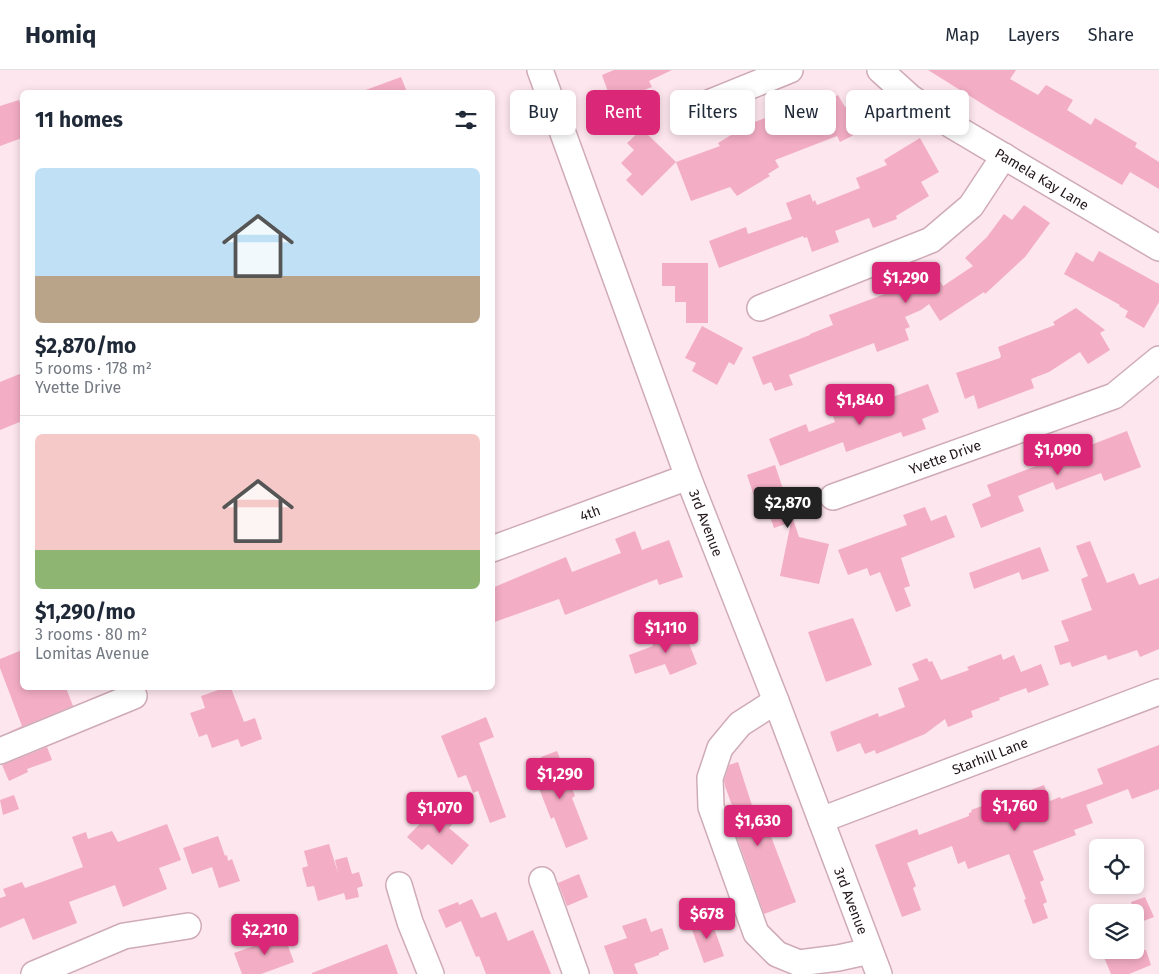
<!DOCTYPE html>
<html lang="en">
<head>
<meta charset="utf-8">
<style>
  :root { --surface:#fff; --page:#f6f6f7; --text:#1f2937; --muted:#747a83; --line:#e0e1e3; --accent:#db2777 }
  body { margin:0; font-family:"Fira Sans",sans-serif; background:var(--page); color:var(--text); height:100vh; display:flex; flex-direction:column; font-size:19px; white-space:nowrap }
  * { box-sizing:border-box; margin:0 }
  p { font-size:16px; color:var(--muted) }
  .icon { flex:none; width:28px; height:28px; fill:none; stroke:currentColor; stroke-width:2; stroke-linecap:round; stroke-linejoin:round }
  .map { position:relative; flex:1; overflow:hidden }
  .side { position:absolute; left:20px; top:20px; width:475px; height:600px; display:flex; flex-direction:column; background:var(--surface); border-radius:8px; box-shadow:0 2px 8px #0003 }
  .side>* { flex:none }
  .guide { position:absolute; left:510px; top:20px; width:475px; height:45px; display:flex; gap:10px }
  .tools { position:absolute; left:1089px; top:769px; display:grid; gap:10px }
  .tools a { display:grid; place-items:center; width:55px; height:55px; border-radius:8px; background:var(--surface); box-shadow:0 2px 8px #0003; font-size:25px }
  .price { position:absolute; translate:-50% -42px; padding:0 11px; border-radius:5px; background:var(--accent); color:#fff; font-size:16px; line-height:32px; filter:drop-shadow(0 1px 2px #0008) }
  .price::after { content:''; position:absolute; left:50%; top:30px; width:15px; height:11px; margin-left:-8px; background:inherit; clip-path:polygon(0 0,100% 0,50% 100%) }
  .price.selected { background:#222; color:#fff }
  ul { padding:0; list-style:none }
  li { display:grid; align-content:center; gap:10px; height:265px; padding:0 15px }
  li+li { border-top:1px solid var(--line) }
  li span { display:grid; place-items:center; height:155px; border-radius:8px; color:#555 }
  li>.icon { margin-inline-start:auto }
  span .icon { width:90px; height:90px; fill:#fffc; stroke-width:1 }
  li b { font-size:21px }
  h2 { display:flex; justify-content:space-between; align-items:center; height:60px; padding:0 15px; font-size:21px }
  .pill { padding:0 18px; border-radius:8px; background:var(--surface); box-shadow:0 2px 8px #0003; font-size:18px; line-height:45px }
  .pill.selected { background:var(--accent); color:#fff }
  header { display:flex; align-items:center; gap:30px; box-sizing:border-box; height:70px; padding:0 25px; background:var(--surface); border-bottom:1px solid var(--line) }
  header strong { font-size:24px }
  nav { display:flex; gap:28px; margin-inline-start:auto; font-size:18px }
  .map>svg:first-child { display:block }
  .building { fill:#f3adc5 }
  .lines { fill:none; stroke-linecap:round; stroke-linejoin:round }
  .minor-casing { stroke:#cfabb7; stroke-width:28 }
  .minor { stroke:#fff; stroke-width:25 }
  .labels { text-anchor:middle; stroke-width:5; stroke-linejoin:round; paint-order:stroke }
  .street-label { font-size:14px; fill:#221519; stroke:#fff }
</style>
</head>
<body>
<header>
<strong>Homiq</strong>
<nav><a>Map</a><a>Layers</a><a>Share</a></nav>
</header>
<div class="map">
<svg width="1159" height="904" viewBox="0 0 1159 904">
  <rect width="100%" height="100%" fill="#fde6ed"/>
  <g class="building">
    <path d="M 614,0 L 672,0 L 649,11 L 652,17 L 632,25 L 639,45 L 619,53 L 602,5 Z"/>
    <path d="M 928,0 L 1016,0 L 1010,9 L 1038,25 L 1046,15 L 1073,30 L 1067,40 L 1091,55 L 1095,48 L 1137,73 L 1135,77 L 1159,92 L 1159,119 L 1130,102 L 1122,115 L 997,43 Z"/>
    <path d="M 401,7 L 407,22 L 363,22 L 363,21 Z"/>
    <path d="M 838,25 L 845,37 L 862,28 L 876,54 L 840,72 L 837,66 L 775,90 L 779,97 L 768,104 L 770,106 L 737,126 L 730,117 L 691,131 L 676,92 L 720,76 L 718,73 L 749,54 L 787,40 L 791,49 Z"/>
    <path d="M 19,30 L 22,40 L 22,68 L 0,76 L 0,36 Z"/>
    <path d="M 642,59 L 676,92 L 642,126 L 626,110 L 632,104 L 621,93 L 634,80 L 627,73 Z"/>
    <path d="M 920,68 L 939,102 L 921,112 L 929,126 L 896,146 L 897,149 L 873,158 L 869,148 L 835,161 L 839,172 L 812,182 L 807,167 L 804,168 L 803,166 L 719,198 L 709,171 L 746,157 L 748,164 L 792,149 L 786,133 L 810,124 L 813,132 L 815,130 L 817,135 L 860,118 L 856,108 L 887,95 L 884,90 Z"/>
    <path d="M 1024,135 L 1050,153 L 1025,187 L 985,224 L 984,222 L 940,251 L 929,234 L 921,240 L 905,247 L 910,257 L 905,259 L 909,270 L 877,282 L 874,273 L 789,305 L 793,315 L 775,321 L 771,312 L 763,315 L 752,287 L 810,265 L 810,264 L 833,255 L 829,245 L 906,216 L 908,222 L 935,204 L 943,216 L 973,196 L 965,188 L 987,167 L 1004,144 L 1012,150 Z"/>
    <path d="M 1099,181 L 1159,214 L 1159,232 L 1144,258 L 1125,247 L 1128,241 L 1119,236 L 1120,235 L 1064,204 L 1076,182 L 1093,192 Z"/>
    <path d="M 662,193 L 708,193 L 708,253 L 686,253 L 686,232 L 675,232 L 675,216 L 662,216 Z"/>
    <path d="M 1076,238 L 1105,260 L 1100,263 L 1110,280 L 1088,294 L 1080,282 L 1049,302 L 1031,309 L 1034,318 L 978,339 L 974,325 L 965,329 L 956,303 L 1000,288 L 1001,286 L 998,277 L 1055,255 L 1053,252 Z"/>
    <path d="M 702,256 L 743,278 L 734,295 L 729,292 L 717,315 L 692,301 L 696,293 L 685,288 Z"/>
    <path d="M 22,303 L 22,351 L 0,360 L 0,312 Z"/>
    <path d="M 928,314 L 939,342 L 922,349 L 926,359 L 903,367 L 901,362 L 846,382 L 843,372 L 780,396 L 769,369 L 806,354 L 809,362 L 835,352 L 833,346 L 867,333 L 868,336 Z"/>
    <path d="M 1127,361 L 1141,397 L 1104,411 L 1101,403 L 1056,420 L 1053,412 L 1018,426 L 1024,441 L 981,458 L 972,434 L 991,426 L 987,415 Z"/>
    <path d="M 775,395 L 799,467 L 829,474 L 819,514 L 780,506 L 791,452 L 774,458 L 767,438 L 759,441 L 747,405 Z"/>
    <path d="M 925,437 L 931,451 L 946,445 L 955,467 L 901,488 L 910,516 L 904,518 L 911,536 L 896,542 L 880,502 L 870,506 L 867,498 L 848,505 L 838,480 L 907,455 L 903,445 Z"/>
    <path d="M 635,461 L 642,480 L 669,470 L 683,507 L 659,515 L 657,509 L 565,545 L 559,529 L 492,553 L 492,518 L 566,487 L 572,502 L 621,483 L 615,469 Z"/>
    <path d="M 1090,471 L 1107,513 L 1134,503 L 1139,515 L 1159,508 L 1159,579 L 1140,587 L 1137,580 L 1108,590 L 1106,585 L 1072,597 L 1070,592 L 1060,595 L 1054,576 L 1069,571 L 1061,551 L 1092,540 L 1081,509 L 1088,506 L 1076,476 Z"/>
    <path d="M 1040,477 L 1049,501 L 1022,510 L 1019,502 L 974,519 L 969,503 Z"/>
    <path d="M 853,548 L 872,595 L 826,612 L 808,562 Z"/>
    <path d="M 683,558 L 697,594 L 670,605 L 665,594 L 635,604 L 629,585 L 653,576 L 651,570 Z"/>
    <path d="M 22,580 L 22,618 L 66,618 L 73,636 L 7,663 L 22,656 L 0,598 L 0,589 Z"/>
    <path d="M 1001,584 L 1003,590 L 1014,585 L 1021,602 L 1041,594 L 1049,615 L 1028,623 L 1026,618 L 999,628 L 1000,630 L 971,641 L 973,647 L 948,657 L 945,649 L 925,664 L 876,684 L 875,680 L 865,684 L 860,673 L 837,682 L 830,662 L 878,643 L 879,647 L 905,637 L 898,618 L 919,610 L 912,594 L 927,588 L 929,592 L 932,591 L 941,610 L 969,600 L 967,597 Z"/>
    <path d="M 224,618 L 231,618 L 244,652 L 255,648 L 262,669 L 241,677 L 238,669 L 212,678 L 207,664 L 199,667 L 190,643 L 205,638 L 201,626 Z"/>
    <path d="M 486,647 L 494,667 L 479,673 L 506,747 L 490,753 L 478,721 L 473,723 L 466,705 L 458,708 L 441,666 Z"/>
    <path d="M 1159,675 L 1159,719 L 1132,729 L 1128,719 L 1086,735 L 1093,753 L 1074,760 L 1076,765 L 1033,781 L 1044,810 L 1040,812 L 1047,832 L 1043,834 L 1048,848 L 1033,854 L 1024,830 L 1026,829 L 1009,784 L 968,799 L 965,791 L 958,794 L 952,776 L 907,793 L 916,816 L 913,818 L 921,840 L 902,847 L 875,775 L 917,759 L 919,765 L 969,746 L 969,743 L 972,742 L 971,740 L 993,732 L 997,741 L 1026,730 L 1023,723 L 1044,715 L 1050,731 L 1060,727 L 1061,729 L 1103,714 L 1097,699 Z"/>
    <path d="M 47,677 L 52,690 L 27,699 L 28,702 L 9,711 L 2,695 Z"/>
    <path d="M 557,681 L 575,726 L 572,728 L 588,769 L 566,778 L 554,747 L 551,749 L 533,703 L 545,698 L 541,687 Z"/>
    <path d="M 738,692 L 757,751 L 764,748 L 796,832 L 764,844 L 734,759 L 740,758 L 725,716 L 724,710 L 729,695 Z"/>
    <path d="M 14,725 L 19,739 L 3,745 L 0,730 Z"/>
    <path d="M 441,732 L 459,747 L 449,758 L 469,775 L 452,795 L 428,774 L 422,780 L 407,767 Z"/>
    <path d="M 167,754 L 181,790 L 159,798 L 167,819 L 123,837 L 115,815 L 69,832 L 77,853 L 33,870 L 24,848 L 0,858 L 0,828 L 6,826 L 3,819 L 22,812 L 25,818 L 83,797 L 72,767 L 86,762 L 88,769 L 112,761 L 118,772 Z"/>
    <path d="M 218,766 L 225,786 L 227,785 L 228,791 L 232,789 L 240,811 L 219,818 L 212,797 L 192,804 L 183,778 Z"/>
    <path d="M 329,774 L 338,803 L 335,790 L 347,787 L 352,804 L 359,802 L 363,816 L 357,818 L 359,827 L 346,830 L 344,823 L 318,831 L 314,816 L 307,817 L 302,798 L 308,796 L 304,781 Z"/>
    <path d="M 579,804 L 588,827 L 567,836 L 558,813 Z"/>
    <path d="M 1145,827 L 1154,847 L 1138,853 L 1131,835 L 1132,835 L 1131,832 Z"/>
    <path d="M 472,829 L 481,848 L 496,842 L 508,871 L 533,860 L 551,904 L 486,904 L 479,886 L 476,887 L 461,851 L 446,858 L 438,840 L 458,832 L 459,835 Z"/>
    <path d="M 710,847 L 724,886 L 704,893 L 690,854 Z"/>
    <path d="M 646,848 L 651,862 L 662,858 L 669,879 L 659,883 L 659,885 L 634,894 L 638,904 L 614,904 L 604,876 L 627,868 L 622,856 Z"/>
    <path d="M 282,860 L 294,892 L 261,904 L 242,904 L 234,883 L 268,871 L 266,866 Z"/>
    <path d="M 387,874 L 398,904 L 312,904 L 312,903 Z"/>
    <path d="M 1101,880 L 1146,880 L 1151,895 L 1129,904 L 1111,904 Z"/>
  </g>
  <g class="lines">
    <defs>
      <g id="minor">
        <path d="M 540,0 L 688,407 L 776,631 L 879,904"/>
        <path d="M 880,0 L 910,27 L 951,55 L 1159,178"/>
        <path d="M 686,42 L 790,0"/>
        <path d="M 760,238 L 931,170 L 971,136 L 1004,86"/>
        <path d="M 833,427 L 1114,326 L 1159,289"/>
        <path d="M 492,479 L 688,407"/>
        <path d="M 776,631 L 740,654 L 720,678 L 710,708 L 711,737 L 756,863 L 777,884 L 799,893 L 838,888 L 870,881"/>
        <path d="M 0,681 L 134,626"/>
        <path d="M 821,750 L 1159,622"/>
        <path d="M 542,810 L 576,904"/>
        <path d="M 399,815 L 410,852 L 431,904"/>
        <path d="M 34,904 L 124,866 L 188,856"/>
      </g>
    </defs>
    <use href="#minor" class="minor-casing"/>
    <use href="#minor" class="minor"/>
  </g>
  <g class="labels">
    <g class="street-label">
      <text transform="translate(1042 109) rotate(31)" y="5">Pamela Kay Lane</text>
      <text transform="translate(945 387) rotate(-20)" y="5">Yvette Drive</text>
      <text transform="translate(590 443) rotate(-20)" y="5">4th</text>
      <text transform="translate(706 453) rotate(69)" y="5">3rd Avenue</text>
      <text transform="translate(990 686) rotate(-21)" y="5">Starhill Lane</text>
      <text transform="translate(851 831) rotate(69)" y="5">3rd Avenue</text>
    </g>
  </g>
</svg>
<div class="tools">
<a><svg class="icon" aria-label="locate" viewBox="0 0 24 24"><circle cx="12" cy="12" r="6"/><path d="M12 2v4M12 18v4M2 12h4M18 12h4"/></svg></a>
<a><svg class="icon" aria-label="layers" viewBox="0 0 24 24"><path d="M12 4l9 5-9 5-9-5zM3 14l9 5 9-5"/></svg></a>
</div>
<b class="price" style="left:906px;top:234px">$1,290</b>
<b class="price" style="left:860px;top:356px">$1,840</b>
<b class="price" style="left:1058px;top:406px">$1,090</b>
<b class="price selected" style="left:788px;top:459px">$2,870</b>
<b class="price" style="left:666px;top:584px">$1,110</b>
<b class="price" style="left:560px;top:730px">$1,290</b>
<b class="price" style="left:1015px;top:762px">$1,760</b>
<b class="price" style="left:440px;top:764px">$1,070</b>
<b class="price" style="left:758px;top:777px">$1,630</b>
<b class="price" style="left:707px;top:870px">$678</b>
<b class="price" style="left:265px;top:886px">$2,210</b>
<div class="guide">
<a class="pill">Buy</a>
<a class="pill selected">Rent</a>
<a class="pill">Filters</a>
<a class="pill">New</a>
<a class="pill">Apartment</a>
</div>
<section class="side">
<h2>11 homes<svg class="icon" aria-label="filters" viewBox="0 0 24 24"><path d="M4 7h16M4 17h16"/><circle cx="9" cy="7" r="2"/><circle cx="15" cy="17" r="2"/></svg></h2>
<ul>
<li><span style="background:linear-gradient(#bfe0f5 70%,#b9a48a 0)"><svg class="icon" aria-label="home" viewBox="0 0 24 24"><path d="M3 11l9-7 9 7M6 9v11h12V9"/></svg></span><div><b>$2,870/mo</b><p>5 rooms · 178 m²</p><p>Yvette Drive</p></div></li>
<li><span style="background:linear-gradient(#f6c9c9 75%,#8fb573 0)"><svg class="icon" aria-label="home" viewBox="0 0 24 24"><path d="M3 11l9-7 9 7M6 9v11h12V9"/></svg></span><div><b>$1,290/mo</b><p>3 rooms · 80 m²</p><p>Lomitas Avenue</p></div></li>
</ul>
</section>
</div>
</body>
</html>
